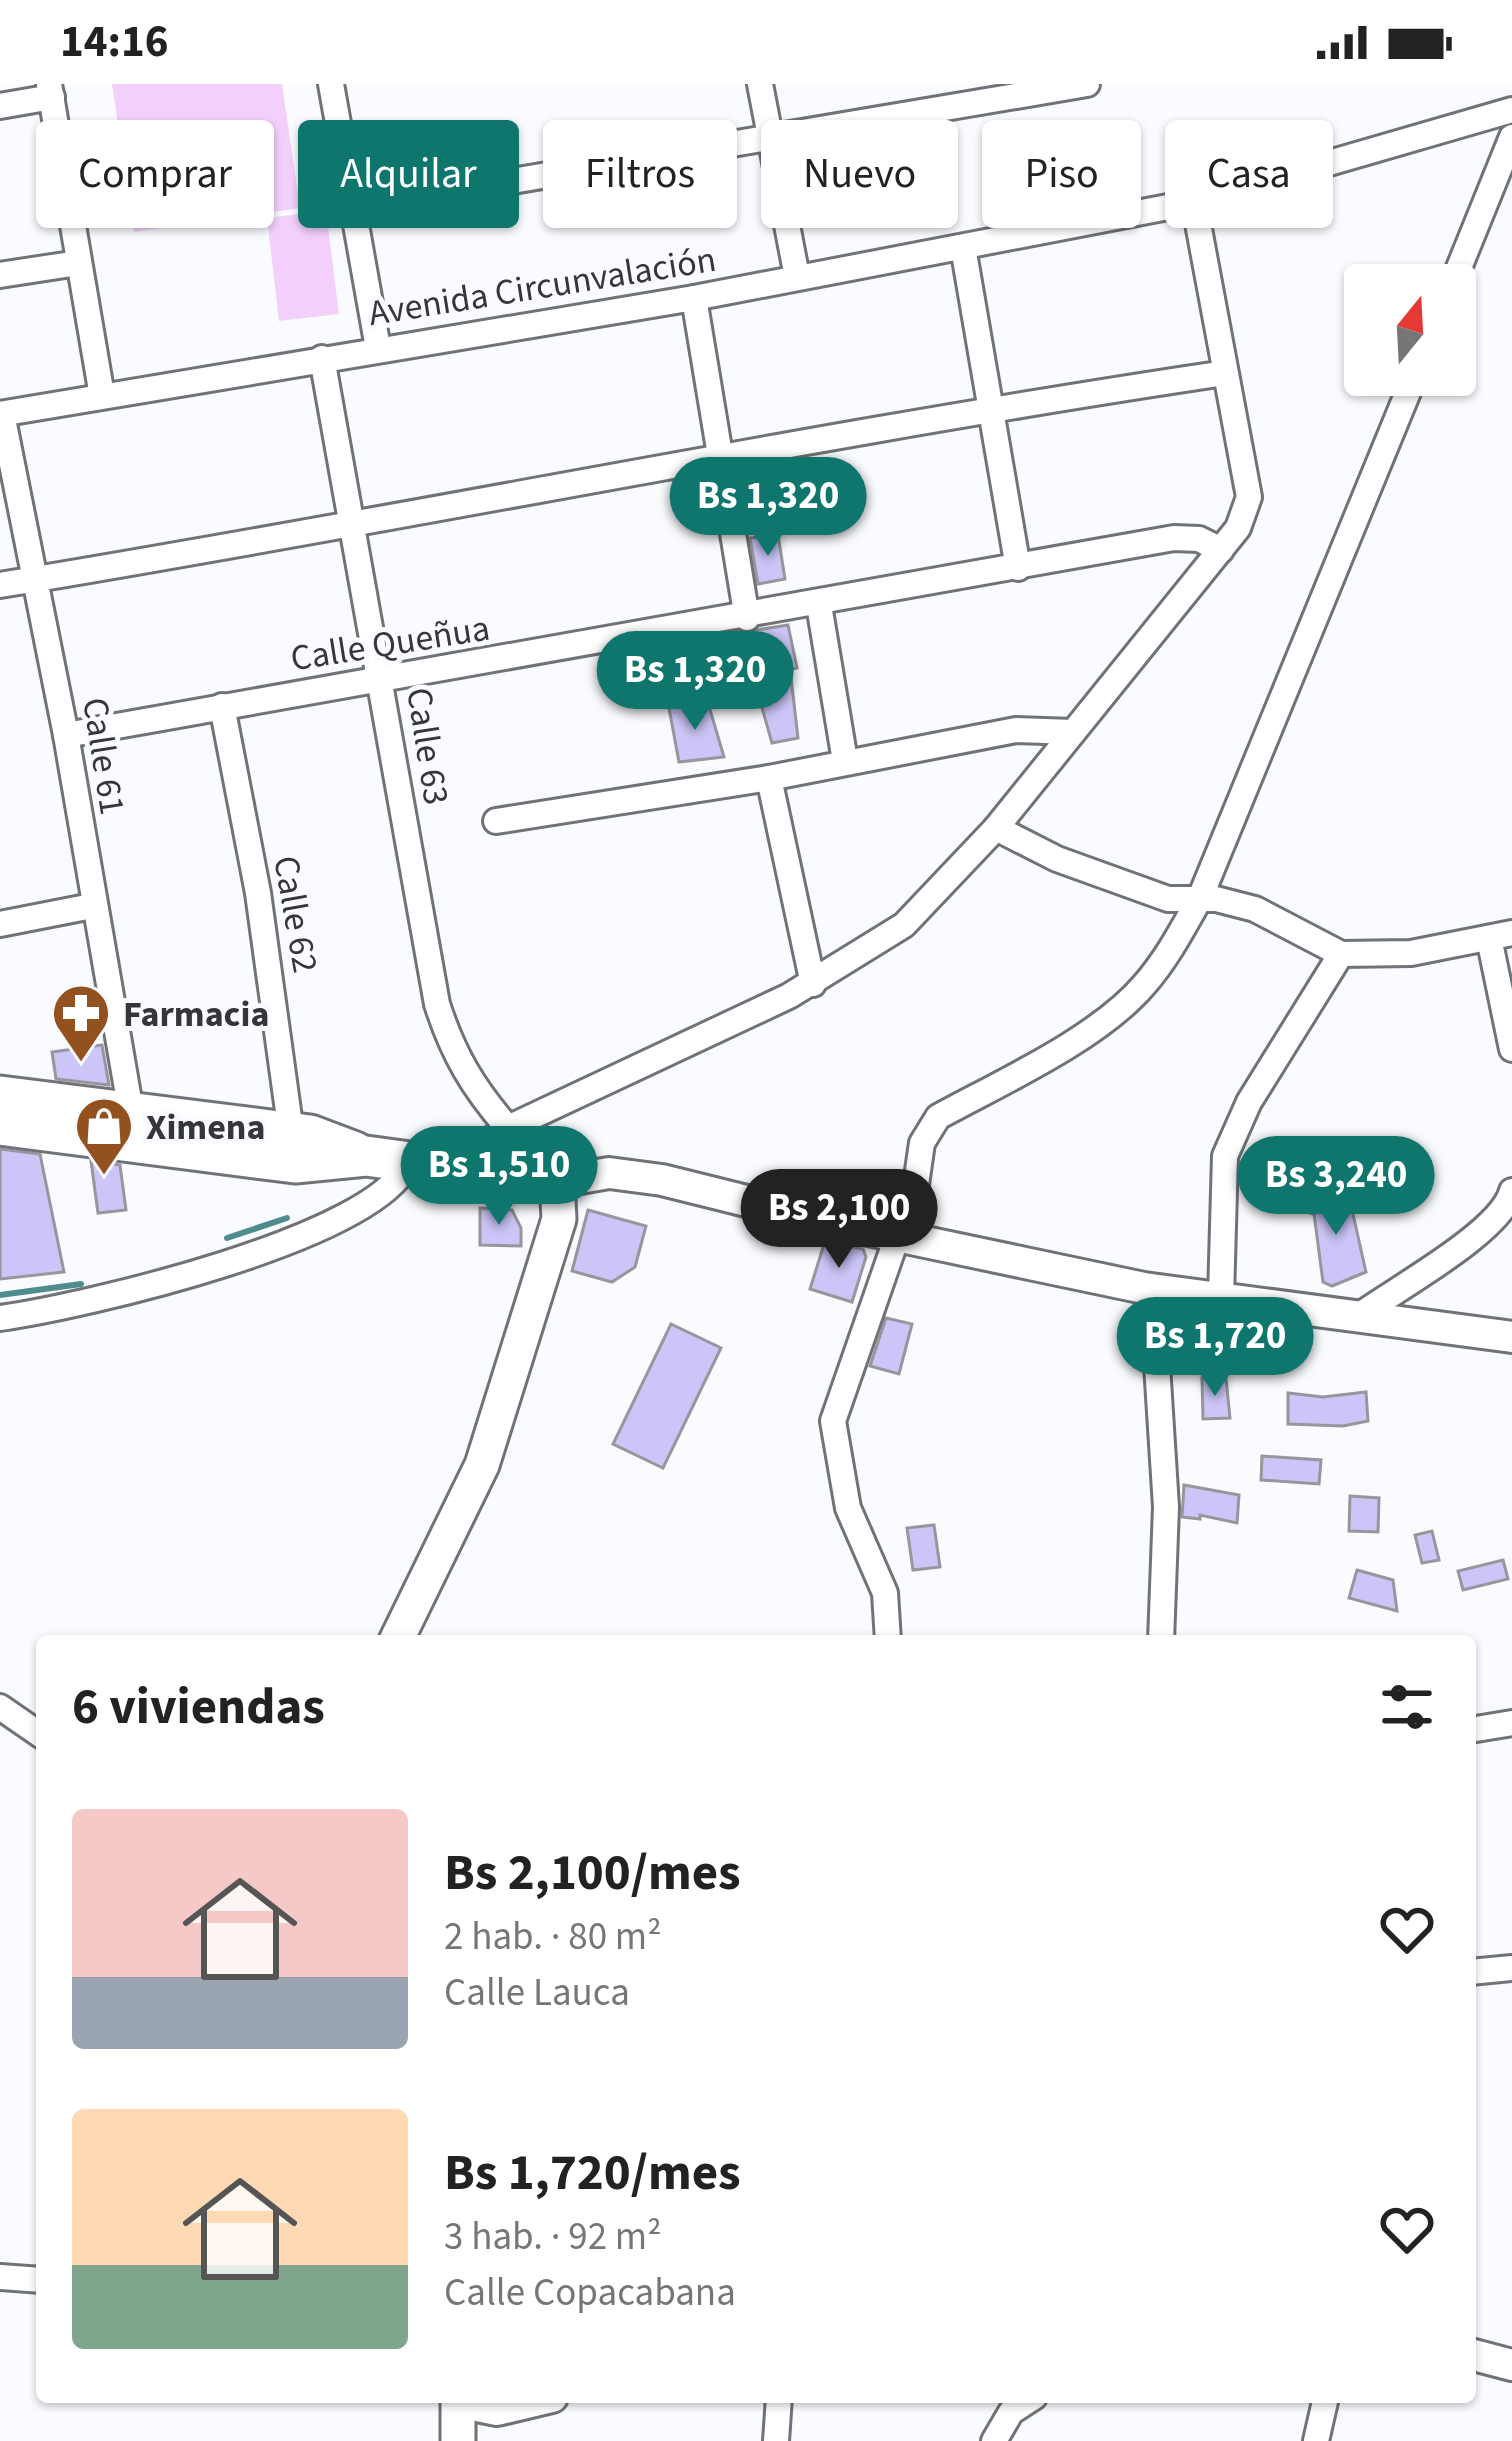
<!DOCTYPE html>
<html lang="es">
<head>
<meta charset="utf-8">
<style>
  :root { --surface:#fff; --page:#f2f2f2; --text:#222; --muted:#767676; --accent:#0f766e }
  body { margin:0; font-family:"Source Sans 3",sans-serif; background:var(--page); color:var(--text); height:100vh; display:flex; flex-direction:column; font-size:45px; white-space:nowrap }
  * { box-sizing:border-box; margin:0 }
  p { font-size:39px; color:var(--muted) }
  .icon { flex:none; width:66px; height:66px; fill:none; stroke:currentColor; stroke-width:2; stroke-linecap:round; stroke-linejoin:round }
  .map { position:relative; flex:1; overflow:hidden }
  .sheet { position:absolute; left:36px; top:1551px; width:1440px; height:768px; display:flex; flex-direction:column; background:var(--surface); border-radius:12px; box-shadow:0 3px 9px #0004 }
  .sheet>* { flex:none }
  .banner { position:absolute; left:36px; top:36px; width:1440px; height:108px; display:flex; gap:24px }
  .needle { width:78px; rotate:18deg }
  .controls { position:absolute; left:1344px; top:180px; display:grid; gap:24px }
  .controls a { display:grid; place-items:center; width:132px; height:132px; border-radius:12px; background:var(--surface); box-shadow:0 3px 9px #0004; font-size:60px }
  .price { position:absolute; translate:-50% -102px; padding:0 27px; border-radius:42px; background:var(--accent); color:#fff; font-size:39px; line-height:78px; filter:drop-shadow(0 3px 6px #0008) }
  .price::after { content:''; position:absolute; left:50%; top:72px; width:36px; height:27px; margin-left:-18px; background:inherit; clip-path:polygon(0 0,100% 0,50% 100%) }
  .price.on { background:#222; color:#fff }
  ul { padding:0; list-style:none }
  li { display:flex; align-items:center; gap:36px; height:300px; padding:0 36px }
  li span { display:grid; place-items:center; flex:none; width:336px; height:240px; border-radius:12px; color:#555 }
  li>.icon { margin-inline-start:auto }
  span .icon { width:144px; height:144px; fill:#fffc; stroke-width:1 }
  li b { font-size:51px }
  h2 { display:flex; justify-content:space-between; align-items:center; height:144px; padding:0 36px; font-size:51px }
  .chip { padding:0 42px; border-radius:12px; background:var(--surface); box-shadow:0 3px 9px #0004; font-size:42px; line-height:108px }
  .chip.on { background:var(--accent); color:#fff }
  .status { display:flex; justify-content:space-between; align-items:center; height:84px; padding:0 60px; background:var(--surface); direction:ltr }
  .status svg { height:33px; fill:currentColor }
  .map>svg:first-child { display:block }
  .green { fill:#f3d0fb }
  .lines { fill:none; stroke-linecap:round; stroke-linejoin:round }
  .stream { stroke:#4e8c8e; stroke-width:6 }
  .building { fill:#cbc6f7; stroke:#96969c; stroke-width:3 }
  .minor-casing { stroke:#6f7377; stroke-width:30 }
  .tertiary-casing { stroke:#6f7377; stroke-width:36 }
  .secondary-casing { stroke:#6f7377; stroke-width:39 }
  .primary-casing { stroke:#6f7377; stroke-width:45 }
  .minor { stroke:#fff; stroke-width:24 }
  .tertiary { stroke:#fff; stroke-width:30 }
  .secondary { stroke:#fff; stroke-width:33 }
  .primary { stroke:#fff; stroke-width:39 }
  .labels { text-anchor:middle; stroke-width:10; stroke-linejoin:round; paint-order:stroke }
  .street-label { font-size:36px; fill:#353639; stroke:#f9fbfe }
  .poi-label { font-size:36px; font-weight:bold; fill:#353639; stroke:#f9fbfe; text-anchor:start }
</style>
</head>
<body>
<div class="status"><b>14:16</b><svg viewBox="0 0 49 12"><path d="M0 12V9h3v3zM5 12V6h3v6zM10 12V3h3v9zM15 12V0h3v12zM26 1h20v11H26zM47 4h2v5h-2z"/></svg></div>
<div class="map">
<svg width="1512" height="2357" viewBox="0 0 1512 2357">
  <rect width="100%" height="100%" fill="#f9fbfe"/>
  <g class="green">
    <path d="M 112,0 L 282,0 L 300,124 L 134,148 Z"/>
    <path d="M 326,127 L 339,230 L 279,237 L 267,134 Z"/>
  </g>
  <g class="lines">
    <g class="stream">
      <path d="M 227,1154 L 287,1134"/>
      <path d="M 0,1211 L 81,1200"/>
    </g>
  </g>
  <g class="building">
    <path d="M 778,451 L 785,495 L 758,500 L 750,454 Z"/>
    <path d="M 788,541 L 797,584 L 790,585 L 798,654 L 772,659 L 753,592 L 723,600 L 712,593 L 706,554 Z"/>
    <path d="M 708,619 L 724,673 L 679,678 L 669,624 Z"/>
    <path d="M 102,961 L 109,1001 L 56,995 L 52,968 Z"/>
    <path d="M 0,1065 L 40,1070 L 64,1188 L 0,1195 Z"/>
    <path d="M 91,1077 L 120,1081 L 126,1126 L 98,1129 Z"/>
    <path d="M 1348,1108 L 1366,1188 L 1332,1202 L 1323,1198 L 1314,1130 L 1287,1123 Z"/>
    <path d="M 480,1124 L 512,1126 L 521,1144 L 521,1162 L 480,1161 Z"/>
    <path d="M 588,1126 L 646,1142 L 635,1183 L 612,1198 L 572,1187 Z"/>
    <path d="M 825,1157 L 863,1165 L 866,1173 L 852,1218 L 810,1205 Z"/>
    <path d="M 886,1234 L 912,1240 L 899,1290 L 870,1282 Z"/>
    <path d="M 671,1240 L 721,1264 L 663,1384 L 613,1360 Z"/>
    <path d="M 1202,1294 L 1226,1294 L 1230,1334 L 1203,1335 Z"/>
    <path d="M 1366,1308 L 1368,1337 L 1343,1342 L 1288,1340 L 1288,1309 L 1323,1313 Z"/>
    <path d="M 1262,1372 L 1321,1376 L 1319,1400 L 1261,1396 Z"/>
    <path d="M 1184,1401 L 1239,1411 L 1237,1439 L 1200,1431 L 1200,1435 L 1182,1433 Z"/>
    <path d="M 1350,1412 L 1379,1414 L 1378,1448 L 1349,1447 Z"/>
    <path d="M 934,1441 L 940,1483 L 913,1486 L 907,1444 Z"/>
    <path d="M 1432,1447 L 1439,1476 L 1422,1479 L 1415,1451 Z"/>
    <path d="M 1503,1476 L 1508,1495 L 1463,1506 L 1458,1487 Z"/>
    <path d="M 1357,1486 L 1393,1496 L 1397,1527 L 1349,1514 Z"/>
  </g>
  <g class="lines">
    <defs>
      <g id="minor">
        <path d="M 49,0 L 102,312"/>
        <path d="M 331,0 L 378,264"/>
        <path d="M 760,0 L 797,193"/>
        <path d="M 0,22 L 52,13"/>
        <path d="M 352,124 L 1087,0"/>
        <path d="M 963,163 L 1018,484"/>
        <path d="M 0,191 L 78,179"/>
        <path d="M 1452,201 L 1512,53"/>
        <path d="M 694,214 L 747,534"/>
        <path d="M 322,274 L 437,920 C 453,970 473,1004 508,1044"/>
        <path d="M 0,330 L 694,214 L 1194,118 L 1512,26"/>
        <path d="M 2,330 L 66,651 L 131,1028"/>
        <path d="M 0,501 C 409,434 815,350 1225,289"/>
        <path d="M 819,521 L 845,677"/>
        <path d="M 222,622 L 258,809 L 289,1034 L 298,1050"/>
        <path d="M 66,651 L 1174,454 L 1199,455 L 1221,466"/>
        <path d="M 769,694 L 813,900"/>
        <path d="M 496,737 L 769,694 L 1016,646 L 1073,648"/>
        <path d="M 996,744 L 1057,775 L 1168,815 L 1216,815 L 1255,825 L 1341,870 L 1411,869 L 1512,849"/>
        <path d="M 0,840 L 92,822"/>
        <path d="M 1489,854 L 1512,965"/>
        <path d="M 467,1084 L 487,1058 L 508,1044 L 789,912 L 904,841 L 996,744 L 1238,444 L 1249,413 L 1194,118"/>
        <path d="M 908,1156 L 922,1059 L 938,1033 C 1000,999 1098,955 1144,901 C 1167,875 1183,844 1200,814 L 1415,291"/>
        <path d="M 1221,1213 L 1225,1072 L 1249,1018 L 1341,870"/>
        <path d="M 1360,1231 C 1399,1203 1501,1148 1512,1107"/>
        <path d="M 0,1234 C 81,1223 379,1154 408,1078"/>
        <path d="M 888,1557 L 885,1509 L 848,1424 L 833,1337 L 897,1153"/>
        <path d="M 1161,1557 L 1166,1423 L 1157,1281 L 1161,1263 C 1198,1253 1234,1253 1256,1218"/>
        <path d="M 0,1623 L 42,1652"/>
        <path d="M 1470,1646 L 1512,1639"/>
        <path d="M 1470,1888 L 1512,1884"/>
        <path d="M 0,2193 L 42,2196"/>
        <path d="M 776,2357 L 779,2313"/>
        <path d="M 994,2357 L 1011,2328 L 1034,2313"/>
        <path d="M 1316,2357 L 1326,2313"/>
      </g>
      <g id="tertiary">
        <path d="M 557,1098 L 609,1089 L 662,1096 L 835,1139 L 1144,1204 L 1512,1253"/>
        <path d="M 1470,2270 L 1512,2281"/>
        <path d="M 458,2318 L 497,2326 L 552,2313"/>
      </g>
      <g id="secondary">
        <path d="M 396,1557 L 482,1381 L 559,1135 L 557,1098"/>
        <path d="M 458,2313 L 458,2357"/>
      </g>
      <g id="primary">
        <path d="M 0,1012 L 310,1051 L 355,1068"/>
        <path d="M 0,1041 L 295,1079 L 366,1072 L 557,1098"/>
      </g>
    </defs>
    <use href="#minor" class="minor-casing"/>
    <use href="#tertiary" class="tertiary-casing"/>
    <use href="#secondary" class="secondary-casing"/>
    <use href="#primary" class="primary-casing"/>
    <use href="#minor" class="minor"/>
    <use href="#tertiary" class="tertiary"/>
    <use href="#secondary" class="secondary"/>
    <use href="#primary" class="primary"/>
  </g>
  <defs>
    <symbol id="pharmacy-pin" viewBox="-11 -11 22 30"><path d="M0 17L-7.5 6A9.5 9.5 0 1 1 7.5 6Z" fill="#935120" stroke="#f9fbfe"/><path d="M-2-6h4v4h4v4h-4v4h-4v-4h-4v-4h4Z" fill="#fff"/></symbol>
    <symbol id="shop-pin" viewBox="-11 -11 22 30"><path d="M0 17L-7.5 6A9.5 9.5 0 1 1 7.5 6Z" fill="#935120" stroke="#f9fbfe"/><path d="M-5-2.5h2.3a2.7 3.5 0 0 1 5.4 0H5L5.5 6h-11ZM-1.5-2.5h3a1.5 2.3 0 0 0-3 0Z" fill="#fff"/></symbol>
  </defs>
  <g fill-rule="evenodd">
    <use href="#pharmacy-pin" x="48" y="896" width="66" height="90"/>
    <use href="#shop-pin" x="71" y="1009" width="66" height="90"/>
  </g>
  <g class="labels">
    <g class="street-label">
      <text transform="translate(542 201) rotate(-9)" y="13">Avenida Circunvalación</text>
      <text transform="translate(390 558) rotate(-9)" y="13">Calle Queñua</text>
      <text transform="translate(429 662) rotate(81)" y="13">Calle 63</text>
      <text transform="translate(105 672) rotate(81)" y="13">Calle 61</text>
      <text transform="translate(297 830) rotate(80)" y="13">Calle 62</text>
    </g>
    <g class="poi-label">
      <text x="123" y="942">Farmacia</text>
      <text x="146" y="1055">Ximena</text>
    </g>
  </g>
</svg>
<div class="controls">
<a><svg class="needle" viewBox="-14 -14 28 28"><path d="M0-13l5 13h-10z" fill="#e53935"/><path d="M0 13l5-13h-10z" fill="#767676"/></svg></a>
</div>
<b class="price" style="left:768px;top:475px">Bs 1,320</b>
<b class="price" style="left:695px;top:649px">Bs 1,320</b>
<b class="price" style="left:499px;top:1144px">Bs 1,510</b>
<b class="price" style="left:1336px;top:1154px">Bs 3,240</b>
<b class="price on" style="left:839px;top:1187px">Bs 2,100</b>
<b class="price" style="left:1215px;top:1315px">Bs 1,720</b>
<div class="banner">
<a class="chip">Comprar</a>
<a class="chip on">Alquilar</a>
<a class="chip">Filtros</a>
<a class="chip">Nuevo</a>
<a class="chip">Piso</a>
<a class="chip">Casa</a>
</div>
<section class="sheet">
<h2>6 viviendas<svg class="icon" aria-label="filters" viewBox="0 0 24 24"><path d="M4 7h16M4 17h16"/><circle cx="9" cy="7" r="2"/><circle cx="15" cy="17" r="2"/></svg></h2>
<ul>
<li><span style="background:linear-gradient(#f6c9c9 70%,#9aa5b1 0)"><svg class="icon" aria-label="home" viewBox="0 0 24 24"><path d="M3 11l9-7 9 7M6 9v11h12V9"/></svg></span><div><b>Bs 2,100/mes</b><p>2 hab. · 80 m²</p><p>Calle Lauca</p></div><svg class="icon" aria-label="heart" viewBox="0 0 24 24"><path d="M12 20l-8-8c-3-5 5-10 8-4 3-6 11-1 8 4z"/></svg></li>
<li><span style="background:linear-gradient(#ffd9b3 65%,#7fa58c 0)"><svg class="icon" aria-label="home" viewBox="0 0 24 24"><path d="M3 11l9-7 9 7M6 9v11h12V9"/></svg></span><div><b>Bs 1,720/mes</b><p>3 hab. · 92 m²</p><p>Calle Copacabana</p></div><svg class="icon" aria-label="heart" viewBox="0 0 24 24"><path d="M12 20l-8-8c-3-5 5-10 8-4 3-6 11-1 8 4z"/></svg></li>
</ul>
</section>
</div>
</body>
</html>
